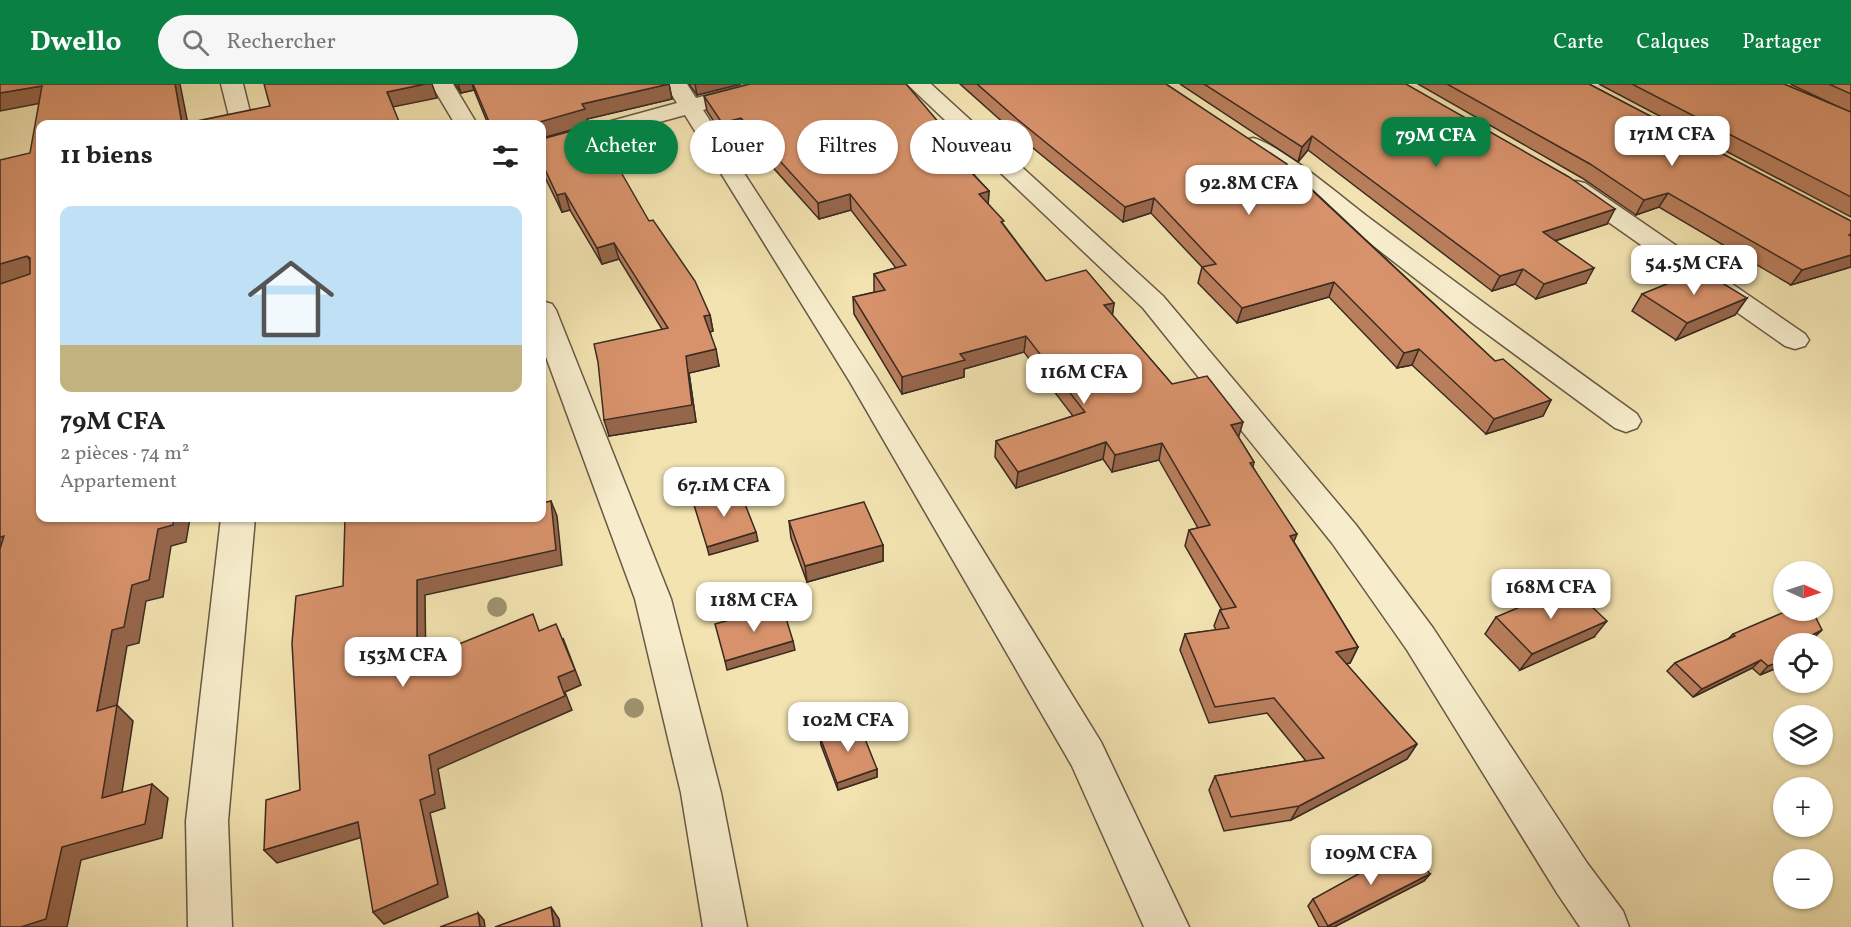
<!DOCTYPE html>
<html lang="fr">
<head>
<meta charset="utf-8">
<style>
  :root { --surface:#fff; --page:#f6f6f6; --text:#222; --muted:#767676; --accent:#0b8043 }
  body { margin:0; font-family:Vollkorn,serif; background:var(--page); color:var(--text); height:100vh; display:flex; flex-direction:column; font-size:22px; white-space:nowrap }
  * { box-sizing:border-box; margin:0 }
  p { font-size:20px; color:var(--muted) }
  .icon { flex:none; width:33px; height:33px; fill:none; stroke:currentColor; stroke-width:2; stroke-linecap:round; stroke-linejoin:round }
  .map { position:relative; flex:1; overflow:hidden }
  .sheet { position:absolute; left:36px; top:36px; width:510px; height:402px; display:flex; flex-direction:column; background:var(--surface); border-radius:12px; box-shadow:0 2px 4px #0004 }
  .sheet>* { flex:none }
  .top-card { position:absolute; left:564px; top:36px; width:570px; height:54px; display:flex; gap:12px }
  .needle { width:39px; rotate:93deg }
  .buttons { position:absolute; left:1773px; top:477px; display:grid; gap:12px }
  .buttons a { display:grid; place-items:center; width:60px; height:60px; border-radius:50%; background:var(--surface); box-shadow:0 2px 4px #0004; font-size:30px }
  .price { position:absolute; translate:-50% -51px; padding:0 14px; border-radius:12px; background:#fff; color:#222; font-size:20px; line-height:39px; filter:drop-shadow(0 2px 3px #0008) }
  .price::after { content:''; position:absolute; left:50%; top:36px; width:18px; height:14px; margin-left:-9px; background:inherit; clip-path:polygon(0 0,100% 0,50% 100%) }
  .price.on { background:var(--accent); color:#fff }
  ul { padding:0; list-style:none }
  li { display:grid; align-content:center; gap:12px; height:318px; padding:0 24px }
  li span { display:grid; place-items:center; height:186px; border-radius:12px; color:#555 }
  li>.icon { margin-inline-start:auto }
  span .icon { width:108px; height:108px; fill:#fffc; stroke-width:1 }
  li b { font-size:26px }
  h2 { display:flex; justify-content:space-between; align-items:center; height:72px; padding:0 24px; font-size:26px }
  .chip { padding:0 21px; border-radius:27px; background:var(--surface); box-shadow:0 2px 4px #0004; font-size:21px; line-height:54px }
  .chip.on { background:var(--accent); color:#fff }
  header { display:flex; align-items:center; gap:36px; box-sizing:border-box; height:84px; padding:0 30px; background:var(--accent); color:#fff }
  header strong { font-size:28px }
  nav { display:flex; gap:33px; margin-inline-start:auto; font-size:21px }
  .search { width:420px; height:54px; background:var(--page); display:flex; align-items:center; gap:15px; box-sizing:border-box; padding:0 21px; border-radius:33px; color:var(--muted); font-size:22px }
  .map>svg:first-child { display:block }
  .lines { fill:none; stroke-linecap:round; stroke-linejoin:round }
  .minor-casing { stroke:#685845; stroke-width:3 }
  .minor { fill:#f7edcc; fill-rule:evenodd }
  .tree { fill:#9e9370 }
  .wall { fill:#b97e5c; stroke:#3a2a21; stroke-width:1.5 }
  .shaded-wall { fill:#96664b; stroke:#3a2a21; stroke-width:1.5 }
  .building { fill:#d7926b; stroke:#3a2a21; stroke-width:1.5 }
</style>
</head>
<body>
<header>
<strong>Dwello</strong>
<div class="search"><svg class="icon" aria-label="search" viewBox="0 0 24 24"><circle cx="10" cy="10" r="6"/><path d="M15 15l6 6"/></svg>Rechercher</div>
<nav><a>Carte</a><a>Calques</a><a>Partager</a></nav>
</header>
<div class="map">
<svg width="1851" height="843" viewBox="0 0 1851 843">
  <rect width="100%" height="100%" fill="#f2e3b0"/>
  <filter id="stains"><feTurbulence type="fractalNoise" baseFrequency=".00333" numOctaves="4"/><feColorMatrix values="0 0 0 0 .2 0 0 0 0 .09 0 0 0 0 .02 0 0 0 .5 -.17"/></filter>
  <radialGradient id="worn" r=".72"><stop offset=".6" stop-color="#630" stop-opacity="0"/><stop offset="1" stop-color="#630" stop-opacity=".3"/></radialGradient>
  <g class="lines">
    <defs>
      <g id="minor">
        <path d="M 221,0 L 243,0 L 253,40 L 231,40 Z"/>
        <path d="M 431,0 L 453,0 L 477,40 L 455,40 Z"/>
        <path d="M 665,0 L 687,0 L 696,14 L 750,0 L 785,0 L 782,5 L 703,26 L 875,291 L 1101,658 L 1189,843 L 1144,843 L 1072,682 L 850,298 L 685,31 L 542,70 L 542,56 L 677,19 Z"/>
        <path d="M 907,0 L 931,0 L 1163,212 L 1356,441 L 1433,544 L 1587,779 L 1623,827 L 1629,843 L 1580,843 L 1557,809 L 1407,566 L 1332,459 L 1143,224 Z"/>
        <path d="M 1253,54 C 1283,62 1345,116 1372,136 C 1460,202 1548,266 1637,330 L 1641,337 L 1637,344 L 1626,348 L 1615,344 L 1475,241 L 1280,89 L 1245,66 L 1241,61 L 1245,56 Z"/>
        <path d="M 1576,97 L 1585,99 L 1805,250 L 1809,256 L 1805,262 L 1795,265 L 1785,262 L 1567,109 L 1564,104 L 1567,99 Z"/>
        <path d="M 542,217 L 552,220 L 556,226 L 671,515 L 721,709 L 747,843 L 703,843 L 681,709 L 635,515 L 542,262 Z"/>
        <path d="M 221,434 L 255,434 L 228,737 L 232,843 L 188,843 L 186,737 Z"/>
      </g>
    </defs>
    <use href="#minor" class="minor-casing"/>
    <use href="#minor" class="minor"/>
  </g>
  <g class="tree">
    <circle cx="497" cy="523" r="10"/>
    <circle cx="634" cy="624" r="10"/>
  </g>
  <g class="wall">
    <path d="M 455,0 L 669,0 L 672,15 L 587,35 L 589,41 L 542,54 L 542,40 L 488,40 L 474,6 L 461,9 Z"/>
    <path d="M 689,0 L 741,0 L 697,11 Z"/>
    <path d="M 960,0 L 1166,0 L 1287,82 L 1495,277 L 1551,316 L 1543,332 L 1486,350 L 1412,281 L 1397,284 L 1329,213 L 1237,239 L 1198,199 L 1202,183 L 1151,129 L 1123,138 L 1016,50 Z"/>
    <path d="M 1180,0 L 1406,0 L 1607,140 L 1555,157 L 1586,199 L 1536,215 L 1515,200 L 1492,207 L 1308,66 L 1298,78 Z"/>
    <path d="M 1418,0 L 1589,0 L 1851,137 L 1851,183 L 1791,201 L 1659,123 L 1636,131 L 1582,94 Z"/>
    <path d="M 1599,0 L 1784,0 L 1845,26 L 1790,0 L 1851,0 L 1851,133 Z"/>
    <path d="M 704,12 L 975,92 L 989,107 L 988,120 L 1046,197 L 1114,219 L 1112,231 L 1172,300 L 1238,353 L 1254,378 L 1253,383 L 1294,458 L 1358,563 L 1350,579 L 1346,580 L 1417,660 L 1407,675 L 1291,736 L 1224,747 L 1209,706 L 1215,692 L 1306,677 L 1267,629 L 1209,639 L 1180,566 L 1185,550 L 1216,546 L 1214,542 L 1220,526 L 1222,526 L 1185,462 L 1189,446 L 1198,444 L 1159,376 L 1112,388 L 1103,375 L 1016,404 L 995,373 L 996,357 L 1073,332 L 1024,268 L 964,285 L 964,293 L 902,310 L 854,230 L 853,213 L 875,208 L 874,207 L 874,190 L 896,184 L 851,126 L 819,135 L 743,50 L 725,55 L 707,27 Z"/>
    <path d="M 542,55 L 649,137 L 710,231 L 713,247 L 710,248 L 719,282 L 689,289 L 696,338 L 609,352 L 662,245 L 619,175 L 602,180 L 570,126 L 562,128 L 542,87 Z"/>
    <path d="M 1642,210 L 1747,214 L 1735,231 L 1676,256 L 1632,227 Z"/>
    <path d="M 789,437 L 883,461 L 883,477 L 807,498 L 791,454 Z"/>
    <path d="M 1496,533 L 1594,553 L 1520,586 L 1485,550 Z"/>
    <path d="M 1733,550 L 1813,555 L 1784,560 L 1784,581 L 1760,591 L 1752,584 L 1693,613 L 1667,587 L 1675,579 L 1728,555 Z"/>
    <path d="M 820,653 L 877,685 L 877,693 L 838,706 L 821,661 Z"/>
    <path d="M 1430,790 L 1424,797 L 1334,843 L 1319,843 L 1308,822 L 1313,815 Z"/>
  </g>
  <g class="shaded-wall">
    <path d="M 175,0 L 180,0 L 188,40 L 182,40 Z"/>
    <path d="M 425,0 L 432,0 L 437,14 L 393,23 L 387,8 Z"/>
    <path d="M 458,0 L 472,0 L 474,6 L 461,9 Z"/>
    <path d="M 669,0 L 672,15 L 587,35 L 589,41 L 542,54 L 542,40 L 536,40 L 536,39 L 582,20 Z"/>
    <path d="M 695,0 L 741,0 L 697,11 Z"/>
    <path d="M 42,2 L 52,17 L 0,27 L 0,9 Z"/>
    <path d="M 741,34 L 743,50 L 725,55 L 722,39 Z"/>
    <path d="M 1312,52 L 1308,66 L 1298,78 L 1302,63 Z"/>
    <path d="M 975,81 L 974,97 L 966,83 Z"/>
    <path d="M 989,107 L 988,123 L 979,110 Z"/>
    <path d="M 565,109 L 570,126 L 562,128 L 557,111 Z"/>
    <path d="M 1668,109 L 1659,123 L 1636,131 L 1644,116 Z"/>
    <path d="M 850,110 L 851,126 L 819,135 L 818,119 Z"/>
    <path d="M 1154,114 L 1151,129 L 1123,138 L 1125,123 Z"/>
    <path d="M 1615,125 L 1607,140 L 1535,163 L 1543,148 Z"/>
    <path d="M 614,159 L 619,175 L 602,180 L 597,164 Z"/>
    <path d="M 1851,171 L 1851,183 L 1791,201 L 1802,186 Z"/>
    <path d="M 27,172 L 39,189 L 0,200 L 0,180 Z"/>
    <path d="M 1594,184 L 1586,199 L 1536,215 L 1544,200 Z"/>
    <path d="M 1523,185 L 1515,200 L 1492,207 L 1500,192 Z"/>
    <path d="M 1334,198 L 1329,213 L 1237,239 L 1242,224 Z"/>
    <path d="M 1747,214 L 1735,231 L 1676,256 L 1687,239 Z"/>
    <path d="M 1114,219 L 1112,235 L 1104,221 Z"/>
    <path d="M 710,231 L 713,247 L 707,249 L 704,232 Z"/>
    <path d="M 1026,252 L 1024,268 L 964,285 L 964,293 L 902,310 L 902,293 L 960,270 Z"/>
    <path d="M 716,265 L 719,282 L 689,289 L 696,338 L 609,352 L 604,336 L 686,272 Z"/>
    <path d="M 1419,265 L 1412,281 L 1397,284 L 1404,269 Z"/>
    <path d="M 1551,316 L 1543,332 L 1486,350 L 1494,335 Z"/>
    <path d="M 1243,338 L 1238,355 L 1231,341 Z"/>
    <path d="M 1106,358 L 1103,375 L 1016,404 L 1018,388 Z"/>
    <path d="M 1162,359 L 1159,376 L 1112,388 L 1115,371 Z"/>
    <path d="M 551,417 L 557,432 L 562,481 L 425,511 L 426,592 L 417,577 L 417,496 Z"/>
    <path d="M 174,434 L 190,434 L 186,458 L 171,462 L 163,513 L 146,517 L 139,559 L 127,562 L 117,621 L 133,637 L 119,728 L 102,714 L 97,627 L 112,546 L 132,501 L 158,445 Z"/>
    <path d="M 756,448 L 758,457 L 709,471 L 707,463 Z"/>
    <path d="M 1297,450 L 1290,467 L 1290,452 Z"/>
    <path d="M 4,452 L 0,472 L 0,453 Z"/>
    <path d="M 883,461 L 883,477 L 807,498 L 805,482 Z"/>
    <path d="M 1607,537 L 1594,553 L 1520,586 L 1532,570 Z"/>
    <path d="M 1822,546 L 1813,555 L 1803,560 L 1796,560 Z"/>
    <path d="M 563,554 L 581,601 L 565,608 L 572,626 L 438,685 L 445,724 L 430,729 L 448,813 L 384,840 L 373,828 L 420,716 L 429,671 L 558,593 Z"/>
    <path d="M 793,557 L 795,566 L 727,586 L 725,577 Z"/>
    <path d="M 1358,563 L 1350,579 L 1328,584 L 1336,568 Z"/>
    <path d="M 1761,576 L 1752,584 L 1693,613 L 1702,605 Z"/>
    <path d="M 1784,576 L 1784,581 L 1760,591 L 1768,582 Z"/>
    <path d="M 1417,660 L 1407,675 L 1291,736 L 1299,722 Z"/>
    <path d="M 877,685 L 877,693 L 838,706 L 837,699 Z"/>
    <path d="M 152,700 L 168,714 L 162,754 L 81,776 L 67,843 L 21,843 L 62,763 Z"/>
    <path d="M 358,738 L 369,751 L 277,779 L 264,766 Z"/>
    <path d="M 1430,790 L 1424,797 L 1334,843 L 1327,843 Z"/>
    <path d="M 551,823 L 559,835 L 560,843 L 554,843 Z"/>
    <path d="M 478,829 L 484,836 L 485,843 L 480,843 Z"/>
  </g>
  <g class="building">
    <path d="M 0,0 L 175,0 L 182,40 L 270,22 L 264,0 L 425,0 L 387,8 L 400,40 L 40,40 L 40,434 L 174,434 L 173,441 L 158,445 L 149,496 L 132,501 L 124,543 L 112,546 L 97,627 L 117,621 L 102,714 L 152,700 L 145,740 L 62,763 L 46,835 L 21,843 L 0,843 L 0,465 L 4,452 L 0,453 L 0,200 L 30,190 L 30,174 L 27,172 L 0,180 L 0,76 L 30,69 L 42,2 L 0,9 Z"/>
    <path d="M 473,0 L 669,0 L 582,20 L 585,25 L 536,39 L 536,40 L 490,40 Z"/>
    <path d="M 750,0 L 906,0 L 975,81 L 966,83 L 989,107 L 979,110 L 1004,137 L 1001,138 L 1046,197 L 1086,186 L 1114,219 L 1104,221 L 1172,300 L 1207,292 L 1243,338 L 1231,341 L 1254,378 L 1250,379 L 1297,450 L 1290,452 L 1358,563 L 1336,568 L 1417,660 L 1299,722 L 1231,733 L 1215,692 L 1324,674 L 1274,614 L 1215,623 L 1185,550 L 1229,544 L 1220,526 L 1236,523 L 1189,446 L 1210,441 L 1162,359 L 1115,371 L 1106,358 L 1018,388 L 996,357 L 1085,328 L 1026,252 L 960,270 L 965,276 L 902,293 L 853,213 L 885,206 L 874,190 L 906,181 L 850,110 L 818,119 L 741,34 L 722,39 L 704,12 Z"/>
    <path d="M 977,0 L 1166,0 L 1287,80 L 1286,82 L 1495,277 L 1503,275 L 1551,316 L 1494,335 L 1419,265 L 1404,269 L 1334,198 L 1242,224 L 1202,183 L 1216,180 L 1154,114 L 1125,123 L 1017,35 Z"/>
    <path d="M 1204,0 L 1406,0 L 1569,93 L 1615,125 L 1543,148 L 1594,184 L 1544,200 L 1523,185 L 1500,192 L 1312,52 L 1302,63 Z"/>
    <path d="M 1447,0 L 1589,0 L 1851,137 L 1851,150 L 1849,151 L 1851,152 L 1851,171 L 1802,186 L 1668,109 L 1644,116 L 1590,80 Z"/>
    <path d="M 1632,0 L 1784,0 L 1851,28 L 1851,113 Z"/>
    <path d="M 1829,0 L 1851,0 L 1851,10 Z"/>
    <path d="M 594,41 L 649,137 L 653,136 L 695,197 L 710,231 L 704,232 L 716,265 L 686,272 L 692,321 L 604,336 L 598,278 L 594,260 L 668,244 L 614,159 L 597,164 L 565,109 L 557,111 L 542,79 L 542,55 Z"/>
    <path d="M 1701,186 L 1747,214 L 1687,239 L 1642,210 Z"/>
    <path d="M 739,405 L 756,448 L 707,463 L 694,421 L 701,419 L 700,416 Z"/>
    <path d="M 551,417 L 556,466 L 417,496 L 417,577 L 533,530 L 539,547 L 556,540 L 575,586 L 558,593 L 565,612 L 429,671 L 435,710 L 420,716 L 438,800 L 373,828 L 358,738 L 264,766 L 266,716 L 300,706 L 292,559 L 296,512 L 343,502 L 345,434 L 542,434 L 542,419 Z"/>
    <path d="M 864,418 L 883,461 L 805,482 L 789,437 Z"/>
    <path d="M 1570,502 L 1607,537 L 1532,570 L 1496,533 Z"/>
    <path d="M 782,521 L 793,557 L 725,577 L 715,540 Z"/>
    <path d="M 1789,526 L 1812,526 L 1822,546 L 1798,558 L 1800,560 L 1784,560 L 1784,576 L 1768,582 L 1761,576 L 1702,605 L 1675,579 L 1735,552 L 1733,550 Z"/>
    <path d="M 859,640 L 877,685 L 837,699 L 820,653 Z"/>
    <path d="M 1409,762 L 1430,790 L 1328,842 L 1313,815 Z"/>
    <path d="M 551,823 L 554,843 L 495,843 Z"/>
    <path d="M 478,829 L 480,843 L 440,843 Z"/>
  </g>
  <rect width="100%" height="100%" filter="url(#stains)"/>
  <rect width="100%" height="100%" fill="url(#worn)"/>
</svg>
<div class="buttons">
<a><svg class="needle" viewBox="-14 -14 28 28"><path d="M0-13l5 13h-10z" fill="#e53935"/><path d="M0 13l5-13h-10z" fill="#767676"/></svg></a>
<a><svg class="icon" aria-label="locate" viewBox="0 0 24 24"><circle cx="12" cy="12" r="6"/><path d="M12 2v4M12 18v4M2 12h4M18 12h4"/></svg></a>
<a><svg class="icon" aria-label="layers" viewBox="0 0 24 24"><path d="M12 4l9 5-9 5-9-5zM3 14l9 5 9-5"/></svg></a>
<a>+</a>
<a>−</a>
</div>
<b class="price" style="left:1672px;top:83px">171M CFA</b>
<b class="price on" style="left:1436px;top:84px">79M CFA</b>
<b class="price" style="left:1249px;top:132px">92.8M CFA</b>
<b class="price" style="left:1694px;top:212px">54.5M CFA</b>
<b class="price" style="left:1084px;top:321px">116M CFA</b>
<b class="price" style="left:724px;top:434px">67.1M CFA</b>
<b class="price" style="left:1551px;top:536px">168M CFA</b>
<b class="price" style="left:754px;top:549px">118M CFA</b>
<b class="price" style="left:403px;top:604px">153M CFA</b>
<b class="price" style="left:848px;top:669px">102M CFA</b>
<b class="price" style="left:1371px;top:802px">109M CFA</b>
<div class="top-card">
<a class="chip on">Acheter</a>
<a class="chip">Louer</a>
<a class="chip">Filtres</a>
<a class="chip">Nouveau</a>
</div>
<section class="sheet">
<h2>11 biens<svg class="icon" aria-label="filters" viewBox="0 0 24 24"><path d="M4 7h16M4 17h16"/><circle cx="9" cy="7" r="2"/><circle cx="15" cy="17" r="2"/></svg></h2>
<ul>
<li><span style="background:linear-gradient(#bfe0f5 75%,#c2b280 0)"><svg class="icon" aria-label="home" viewBox="0 0 24 24"><path d="M3 11l9-7 9 7M6 9v11h12V9"/></svg></span><div><b>79M CFA</b><p>2 pièces · 74 m²</p><p>Appartement</p></div></li>
</ul>
</section>
</div>
</body>
</html>
